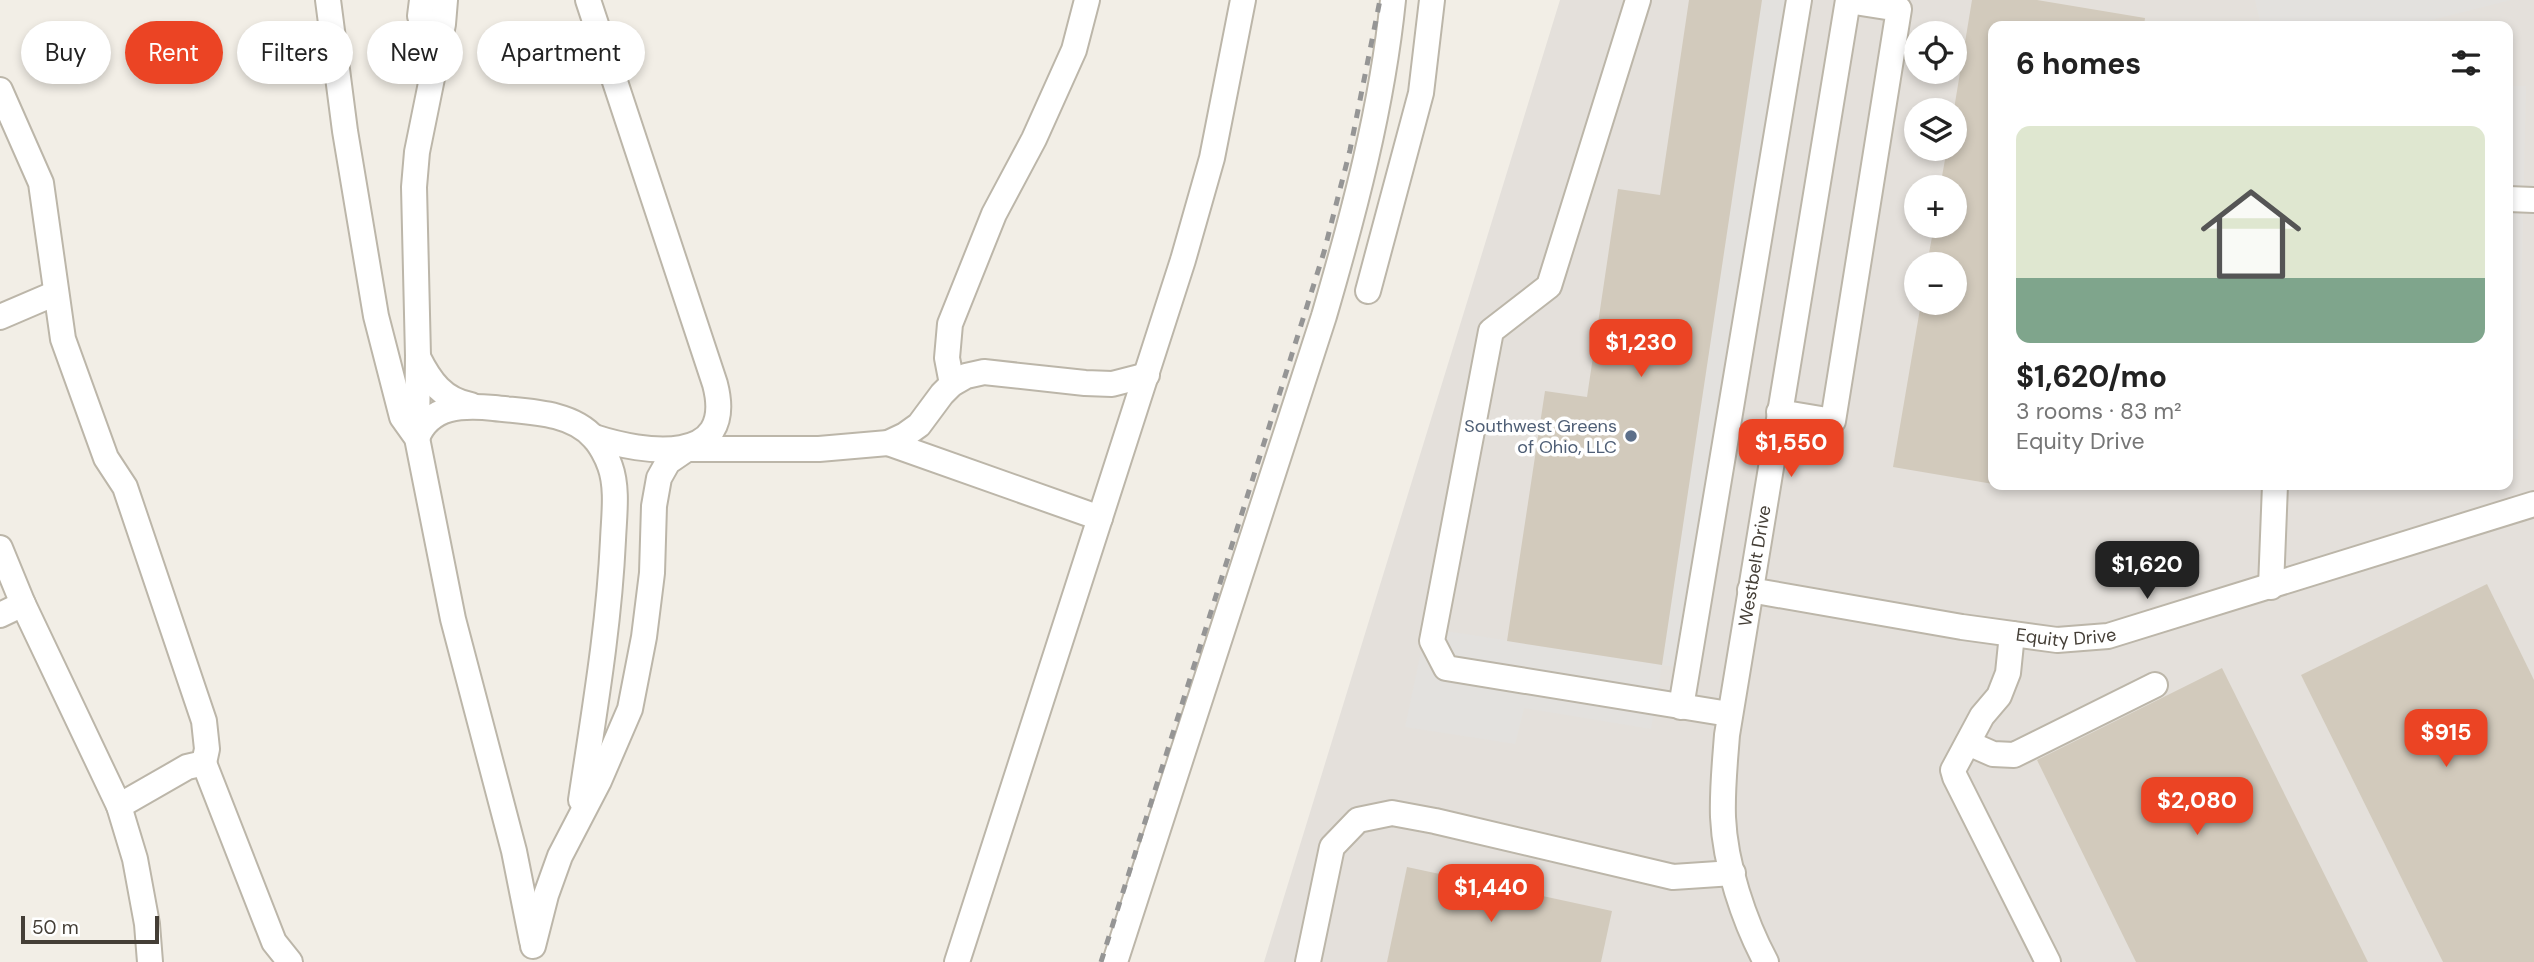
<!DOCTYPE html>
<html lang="en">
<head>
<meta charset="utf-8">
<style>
  :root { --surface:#fff; --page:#f6f6f6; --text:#222; --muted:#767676; --line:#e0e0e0; --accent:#eb4424 }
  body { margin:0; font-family:"DM Sans",sans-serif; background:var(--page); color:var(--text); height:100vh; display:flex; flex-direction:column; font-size:26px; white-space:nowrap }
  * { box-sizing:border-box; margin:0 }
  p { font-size:23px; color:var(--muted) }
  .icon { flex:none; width:38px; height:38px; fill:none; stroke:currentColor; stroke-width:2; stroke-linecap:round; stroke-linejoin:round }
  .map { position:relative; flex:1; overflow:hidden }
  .details { position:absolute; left:1988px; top:21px; width:525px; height:469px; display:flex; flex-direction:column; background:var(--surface); border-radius:14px; box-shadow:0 4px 10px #0003 }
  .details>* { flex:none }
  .banner { position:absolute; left:21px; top:21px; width:665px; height:63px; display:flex; gap:14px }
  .buttons { position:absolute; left:1904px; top:21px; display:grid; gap:14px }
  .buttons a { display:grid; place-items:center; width:63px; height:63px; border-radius:50%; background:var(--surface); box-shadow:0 4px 10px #0003; font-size:35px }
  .scale { position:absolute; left:21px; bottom:18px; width:138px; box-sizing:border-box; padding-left:7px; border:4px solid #443e36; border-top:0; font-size:19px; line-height:24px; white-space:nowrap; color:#443e36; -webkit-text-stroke:5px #fff; paint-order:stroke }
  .price { position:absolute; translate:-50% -60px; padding:0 16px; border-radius:14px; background:var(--accent); color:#fff; font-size:23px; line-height:46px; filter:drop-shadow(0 2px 4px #0008) }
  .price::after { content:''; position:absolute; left:50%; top:42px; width:21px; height:16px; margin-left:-10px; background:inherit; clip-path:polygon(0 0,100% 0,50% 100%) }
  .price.on { background:#222; color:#fff }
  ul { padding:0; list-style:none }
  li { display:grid; align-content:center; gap:14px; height:371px; padding:0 28px }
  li+li { border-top:2px solid var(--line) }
  li span { display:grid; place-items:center; height:217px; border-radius:14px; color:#555 }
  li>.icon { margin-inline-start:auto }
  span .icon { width:126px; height:126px; fill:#fffc; stroke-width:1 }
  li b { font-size:30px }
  h2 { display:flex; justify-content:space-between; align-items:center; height:84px; padding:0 28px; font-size:30px }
  .chip { padding:0 24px; border-radius:32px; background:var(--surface); box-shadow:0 4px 10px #0003; font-size:24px; line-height:63px }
  .chip.on { background:var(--accent); color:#fff }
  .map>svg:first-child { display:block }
  .industrial { fill:#e4e0db; fill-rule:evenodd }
  .parking { fill:#e3e1de }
  .building { fill:#d2cabc }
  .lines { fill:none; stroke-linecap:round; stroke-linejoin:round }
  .minor-casing { stroke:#bcb6a9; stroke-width:28 }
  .minor { stroke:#fff; stroke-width:24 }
  .rail { stroke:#959595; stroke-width:5; stroke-dasharray:9 9; stroke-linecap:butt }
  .service-dot { fill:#5c6f8a; stroke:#fff; stroke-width:2.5 }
  .labels { text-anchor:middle; stroke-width:7; stroke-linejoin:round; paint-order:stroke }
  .service-label { font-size:18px; fill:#4e5e75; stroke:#fff; text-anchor:end }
  .street-label { font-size:18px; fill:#443e36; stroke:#fff }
</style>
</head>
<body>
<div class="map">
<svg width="2534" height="962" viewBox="0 0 2534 962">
  <rect width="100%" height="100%" fill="#f2eee6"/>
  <path class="industrial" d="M 1560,0 L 2534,0 L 2534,962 L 1264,962 ZM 1993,26 L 2508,26 L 2508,485 L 1993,485 ZM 1916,33 L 1955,33 L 1955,72 L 1916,72 ZM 1916,110 L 1955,110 L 1955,149 L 1916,149 ZM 1916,187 L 1955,187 L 1955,226 L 1916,226 ZM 1916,264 L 1955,264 L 1955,303 L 1916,303 Z"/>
  <g class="parking">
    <path d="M 1762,0 L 1811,0 L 1701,671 L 1662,665 L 1651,729 L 1524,708 L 1515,744 L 1405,727 L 1426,628 L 1662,664 Z"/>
    <path d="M 2255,0 L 2511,0 L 2408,26 L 2261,26 Z"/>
    <path d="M 2508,86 L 2526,86 L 2518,439 L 2508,439 Z"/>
  </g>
  <g class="building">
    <path d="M 1689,0 L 1762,0 L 1662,665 L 1507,641 L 1545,391 L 1587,397 L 1618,189 L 1660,195 Z"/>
    <path d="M 1972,0 L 2037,0 L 2145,18 L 2144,26 L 1993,26 L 1993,484 L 1893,467 L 1921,303 L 1955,303 L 1955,264 L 1927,264 L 1934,226 L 1955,226 L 1955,187 L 1940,187 L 1947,149 L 1955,149 L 1955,103 Z"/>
    <path d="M 2487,584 L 2534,680 L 2534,962 L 2443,962 L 2301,675 Z"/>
    <path d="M 2222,668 L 2368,962 L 2136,962 L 2037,760 Z"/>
    <path d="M 1407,867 L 1612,911 L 1601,962 L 1387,962 Z"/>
  </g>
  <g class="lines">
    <defs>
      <g id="minor">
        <path d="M 328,0 L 345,131 L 376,316 L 402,417 L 417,438 L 453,619 L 514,851 L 532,941"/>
        <path d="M 422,0 L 420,16 L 436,54"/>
        <path d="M 588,0 L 715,384 C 737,468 643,453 594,437"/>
        <path d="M 1638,0 L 1549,286 L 1491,331 L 1432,641 L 1446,668 L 1729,714"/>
        <path d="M 0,90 L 41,183 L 63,339 L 106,458 L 125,487 L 204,721 L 207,749 L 204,763 L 187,767 L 119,806"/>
        <path d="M 2508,199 L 2534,200"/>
        <path d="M 1368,291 L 1421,93 L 1432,0"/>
        <path d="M 0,317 L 56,293"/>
        <path d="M 418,357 C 430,381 443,400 471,405"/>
        <path d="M 952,384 L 947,358 L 950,324 L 994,214 L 1034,139 L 1074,50 L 1087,0"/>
        <path d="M 1779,412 L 1833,421 L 1899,9 L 1848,1"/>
        <path d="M 417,437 L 418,356 L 414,187 L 417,152 L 443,24 L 445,0"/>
        <path d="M 417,438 C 430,405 463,405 494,408 C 526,412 571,411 594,438 C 600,444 607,457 610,466 C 618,488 614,516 613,540 C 609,627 594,713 581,800"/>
        <path d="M 888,443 L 1100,518"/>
        <path d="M 0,548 L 23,604 L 119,806 L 135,859 L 147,924 L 150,962"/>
        <path d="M 2271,587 L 2275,485"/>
        <path id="s1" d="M 1750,590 L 1962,627 L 2057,640 L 2108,636 L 2534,504"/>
        <path d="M 0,615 L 23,604"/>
        <path d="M 2012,634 L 2008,673 L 1999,696 L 1982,716 L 1953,770 L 1955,777 L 2048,962"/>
        <path d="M 1681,707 L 1799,0"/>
        <path d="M 1968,743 L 1993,754 L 2014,755 L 2155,685"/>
        <path d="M 204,763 L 274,942 L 290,962"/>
        <path d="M 533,946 L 546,895 L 560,856 L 599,781 L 630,709 L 644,637 L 652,573 L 654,506 L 659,478 L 668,462 L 687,449 L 819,449 L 888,443 L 905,435 L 919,425 L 942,394 L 952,384 L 966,376 L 984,372 L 1085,383 L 1112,384 L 1147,375"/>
        <path d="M 957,962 L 1183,260 L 1212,158 L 1243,0"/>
        <path d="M 1115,962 L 1324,316 C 1354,213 1382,108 1393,0"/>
        <path d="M 1308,962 L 1332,847 L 1358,820 L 1392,813 L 1435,821 L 1673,877 L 1733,873"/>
        <path id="s2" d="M 1766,962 C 1744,921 1725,864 1723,817 C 1722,789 1725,762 1727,735 L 1848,0"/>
      </g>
    </defs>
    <use href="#minor" class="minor-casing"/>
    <use href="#minor" class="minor"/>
    <path class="rail" d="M 1101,962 L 1324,252 L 1350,150 L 1380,0"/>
  </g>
  <circle class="service-dot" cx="1631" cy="436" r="7"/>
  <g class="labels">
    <g class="service-label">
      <text x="1617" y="432">Southwest Greens<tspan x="1617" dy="21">of Ohio, LLC</tspan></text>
    </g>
    <g class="street-label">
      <text dy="6" stroke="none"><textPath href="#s2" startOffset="406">Westbelt Drive</textPath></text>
      <text dy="6" stroke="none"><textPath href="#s1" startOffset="320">Equity Drive</textPath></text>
    </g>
  </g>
</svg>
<div class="buttons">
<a><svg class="icon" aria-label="locate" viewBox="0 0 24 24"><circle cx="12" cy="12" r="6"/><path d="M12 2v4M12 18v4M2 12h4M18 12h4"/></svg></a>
<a><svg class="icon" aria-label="layers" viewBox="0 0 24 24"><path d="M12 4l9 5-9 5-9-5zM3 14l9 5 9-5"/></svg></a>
<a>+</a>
<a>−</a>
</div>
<div class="scale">50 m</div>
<b class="price" style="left:1641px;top:379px">$1,230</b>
<b class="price" style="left:1791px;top:479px">$1,550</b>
<b class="price on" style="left:2147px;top:601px">$1,620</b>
<b class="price" style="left:2446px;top:769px">$915</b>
<b class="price" style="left:2197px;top:837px">$2,080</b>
<b class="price" style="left:1491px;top:924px">$1,440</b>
<div class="banner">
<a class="chip">Buy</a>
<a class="chip on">Rent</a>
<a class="chip">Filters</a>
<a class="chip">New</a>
<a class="chip">Apartment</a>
</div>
<section class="details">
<h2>6 homes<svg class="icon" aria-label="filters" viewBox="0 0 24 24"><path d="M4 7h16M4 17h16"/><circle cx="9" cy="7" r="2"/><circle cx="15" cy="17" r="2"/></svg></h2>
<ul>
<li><span style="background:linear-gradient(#dfe7d0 70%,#7fa58c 0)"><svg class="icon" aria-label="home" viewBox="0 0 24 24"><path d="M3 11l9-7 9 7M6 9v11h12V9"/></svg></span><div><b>$1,620/mo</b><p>3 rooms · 83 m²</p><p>Equity Drive</p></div></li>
</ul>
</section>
</div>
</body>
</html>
